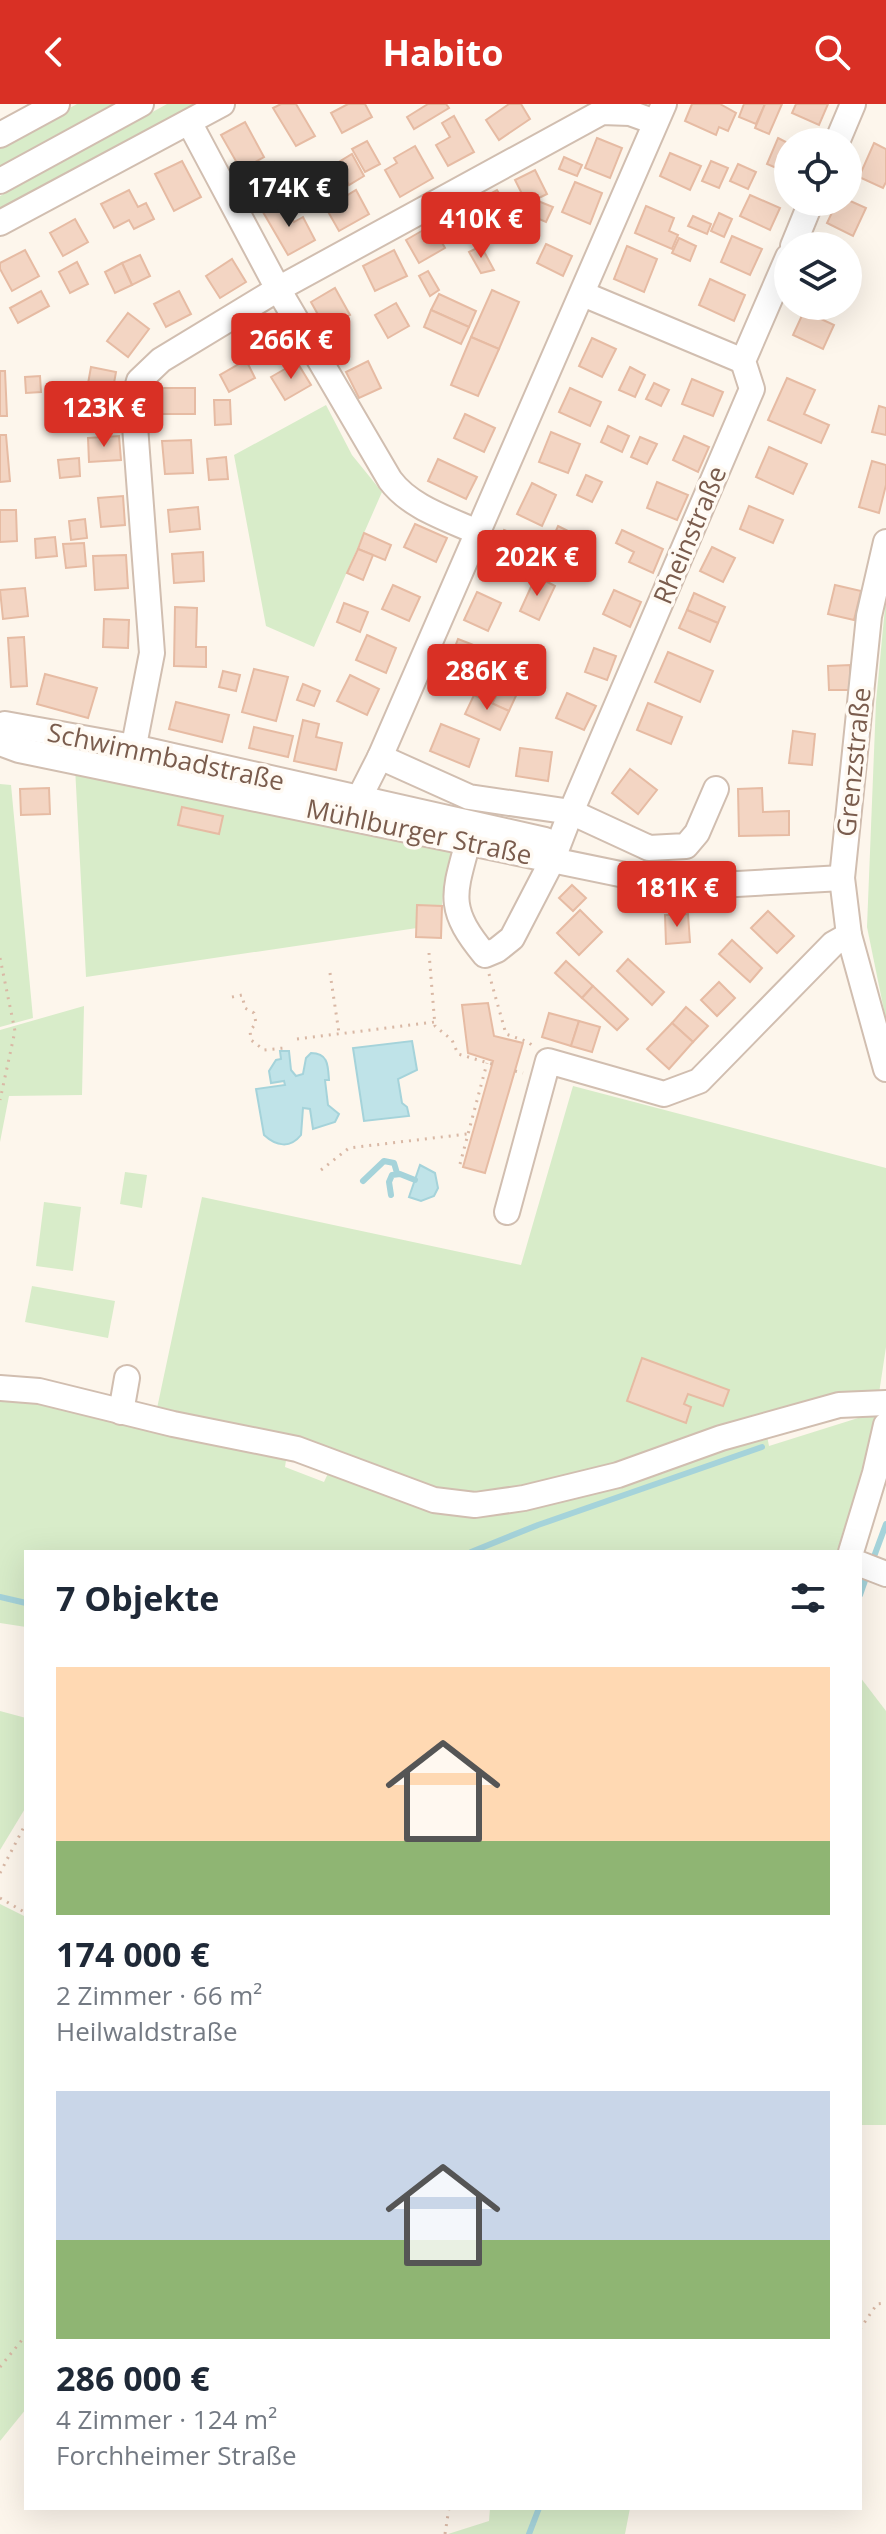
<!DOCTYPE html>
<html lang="de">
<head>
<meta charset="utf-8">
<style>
  :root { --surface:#fff; --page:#f2f2f3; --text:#1f2937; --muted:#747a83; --accent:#d93025 }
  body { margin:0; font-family:"Open Sans",sans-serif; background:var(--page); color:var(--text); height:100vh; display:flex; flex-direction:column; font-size:30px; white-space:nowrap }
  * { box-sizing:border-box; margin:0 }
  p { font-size:26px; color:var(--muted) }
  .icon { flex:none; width:44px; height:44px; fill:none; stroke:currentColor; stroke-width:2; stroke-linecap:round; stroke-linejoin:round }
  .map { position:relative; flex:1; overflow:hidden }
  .details { position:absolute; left:24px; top:1446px; width:838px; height:960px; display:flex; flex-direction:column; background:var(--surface); border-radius:0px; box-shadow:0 8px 32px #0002 }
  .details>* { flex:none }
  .controls { position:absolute; left:774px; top:24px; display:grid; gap:16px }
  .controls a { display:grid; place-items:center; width:88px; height:88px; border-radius:50%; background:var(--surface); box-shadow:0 8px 32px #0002; font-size:40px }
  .price { position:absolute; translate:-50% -68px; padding:0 18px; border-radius:8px; background:var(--accent); color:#fff; font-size:26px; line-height:52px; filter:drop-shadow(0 2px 4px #0008) }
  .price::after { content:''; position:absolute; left:50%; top:48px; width:24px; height:18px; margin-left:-12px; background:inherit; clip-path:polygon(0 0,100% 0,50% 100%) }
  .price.selected { background:#222; color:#fff }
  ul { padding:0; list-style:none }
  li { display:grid; align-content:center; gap:16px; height:424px; padding:0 32px }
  li span { display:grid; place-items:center; height:248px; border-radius:0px; color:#555 }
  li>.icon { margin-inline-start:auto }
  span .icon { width:144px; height:144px; fill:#fffc; stroke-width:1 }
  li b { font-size:34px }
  h2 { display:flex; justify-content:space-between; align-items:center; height:96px; padding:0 32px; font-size:34px }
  header { display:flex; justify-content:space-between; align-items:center; height:104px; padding:0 32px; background:var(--accent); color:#fff; font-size:36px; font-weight:700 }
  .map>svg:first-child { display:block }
  .green { fill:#d8ecc9 }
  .water { fill:#bfe3e8; stroke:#a5d3da; stroke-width:2 }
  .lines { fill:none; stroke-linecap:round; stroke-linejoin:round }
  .stream { stroke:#a5d3da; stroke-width:6 }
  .building { fill:#f3d5c3; stroke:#e6bba3; stroke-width:2 }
  .minor-casing { stroke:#d1beb0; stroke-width:28 }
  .path { stroke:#d9b8a5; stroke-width:3; stroke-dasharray:2 6; stroke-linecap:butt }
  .minor { stroke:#fff; stroke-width:24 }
  .labels { text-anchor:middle; stroke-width:7; stroke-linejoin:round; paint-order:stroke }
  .street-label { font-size:26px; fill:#7a5c4d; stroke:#fffaf3 }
</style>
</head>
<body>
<header><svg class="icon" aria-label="back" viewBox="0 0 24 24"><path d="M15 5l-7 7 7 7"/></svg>Habito<svg class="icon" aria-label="search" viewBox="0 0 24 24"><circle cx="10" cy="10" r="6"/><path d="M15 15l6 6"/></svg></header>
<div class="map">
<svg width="886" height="2430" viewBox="0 0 886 2430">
  <rect width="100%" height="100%" fill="#fdf6ec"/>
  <g class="green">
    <path d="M 77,0 L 113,0 L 0,62 L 0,42 Z"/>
    <path d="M 167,0 L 201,0 L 0,110 L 0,92 Z"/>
    <path d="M 326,301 L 352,351 L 382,388 L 314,543 L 266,522 L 234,351 Z"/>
    <path d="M 886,493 L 886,916 L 867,823 L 876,598 Z"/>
    <path d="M 75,663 L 454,747 L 444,778 L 442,802 L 417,801 L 417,824 L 86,873 Z"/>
    <path d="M 0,680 L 11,681 L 33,914 L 0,923 Z"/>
    <path d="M 84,902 L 82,991 L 9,992 L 0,1038 L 0,926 Z"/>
    <path d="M 573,982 L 886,1064 L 886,1243 L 878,1296 L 675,1348 L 467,1395 L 156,1309 L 202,1093 L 521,1161 Z"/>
    <path d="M 125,1068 L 147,1071 L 142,1104 L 120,1100 Z"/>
    <path d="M 44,1098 L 81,1103 L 73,1167 L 36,1162 Z"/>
    <path d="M 32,1182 L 115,1197 L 108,1234 L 25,1218 Z"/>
    <path d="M 0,1292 L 61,1299 L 287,1350 L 285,1363 L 324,1378 L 330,1365 L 447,1405 L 766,1327 L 769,1342 L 874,1309 L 881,1320 L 846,1448 L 26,1448 L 26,1523 L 0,1519 Z"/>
    <path d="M 860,1573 L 886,1607 L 886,2021 L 860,2021 Z"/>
    <path d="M 0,1607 L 26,1614 L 26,1703 L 0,1746 Z"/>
    <path d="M 0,1800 L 26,1813 L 26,2305 L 0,2337 Z"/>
    <path d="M 490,2404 L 630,2404 L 625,2430 L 448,2430 L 489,2417 Z"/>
  </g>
  <g class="water">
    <path d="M 412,937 L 417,966 L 398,975 L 402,999 L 407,1003 L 409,1012 L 364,1017 L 353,944 Z"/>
    <path d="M 280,947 L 289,947 L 291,966 L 296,972 L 303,970 L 306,954 L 311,949 C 328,949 328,961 329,976 L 325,976 L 328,1001 L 339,1010 L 335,1018 L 313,1025 L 310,1005 L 303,1004 L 301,1031 C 290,1045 276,1042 264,1031 L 256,985 L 285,981 L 284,977 L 271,979 L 269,967 L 276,956 L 281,955 Z"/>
    <path d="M 420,1061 L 435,1069 L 438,1084 L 434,1092 L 421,1097 L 409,1093 Z"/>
  </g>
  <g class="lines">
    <g class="stream">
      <path d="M 363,1077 L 384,1057 L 394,1059 L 397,1069"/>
      <path d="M 391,1091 L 389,1078 L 392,1071 L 400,1070 L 415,1076"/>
      <path d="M 471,1448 L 538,1421 L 762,1343"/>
      <path d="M 872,1458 L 886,1420"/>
      <path d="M 860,1491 L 868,1468"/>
      <path d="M 0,1493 L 26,1499"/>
      <path d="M 529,2430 L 539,2404"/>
    </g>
  </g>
  <g class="building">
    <path d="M 281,0 L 296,0 L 315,32 L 296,42 L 273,4 Z"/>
    <path d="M 348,0 L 365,0 L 372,13 L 342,29 L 331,9 Z"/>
    <path d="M 428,0 L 446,0 L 449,4 L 414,25 L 407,13 Z"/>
    <path d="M 509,0 L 521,0 L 530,15 L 499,36 L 486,16 Z"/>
    <path d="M 692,0 L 720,0 L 736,9 L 728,27 L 719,23 L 716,31 L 685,17 Z"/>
    <path d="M 744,0 L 765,0 L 756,20 L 739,13 Z"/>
    <path d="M 765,0 L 782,0 L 769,30 L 755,24 Z"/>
    <path d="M 796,0 L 828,0 L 819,21 L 792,9 Z"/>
    <path d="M 454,12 L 474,48 L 448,62 L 436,41 L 450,33 L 442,19 Z"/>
    <path d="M 245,18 L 264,53 L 241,66 L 221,31 Z"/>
    <path d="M 597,34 L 622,44 L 610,74 L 585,64 Z"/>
    <path d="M 778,34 L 788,39 L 788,69 L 767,60 Z"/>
    <path d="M 367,37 L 380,60 L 365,68 L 352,45 Z"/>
    <path d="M 874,39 L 886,45 L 886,78 L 883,84 L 859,73 Z"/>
    <path d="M 415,42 L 433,74 L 400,93 L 385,66 L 397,59 L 394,54 Z"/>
    <path d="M 670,49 L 701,62 L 690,86 L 660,72 Z"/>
    <path d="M 352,50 L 364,72 L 349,81 L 337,59 Z"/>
    <path d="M 564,53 L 582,61 L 577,72 L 559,65 Z"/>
    <path d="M 182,57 L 201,93 L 174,107 L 155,70 Z"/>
    <path d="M 711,57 L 728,64 L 719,84 L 702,77 Z"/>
    <path d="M 274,58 L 282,70 L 264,80 L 257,67 Z"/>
    <path d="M 738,60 L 756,68 L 748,85 L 730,77 Z"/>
    <path d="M 535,66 L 547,90 L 527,100 L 515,76 Z"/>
    <path d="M 293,68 L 305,89 L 291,98 L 283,84 L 280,86 L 275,78 Z"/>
    <path d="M 575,78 L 602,89 L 590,120 L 562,108 Z"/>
    <path d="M 333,81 L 341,95 L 356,86 L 369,110 L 339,127 L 318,90 Z"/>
    <path d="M 129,86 L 138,103 L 146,99 L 154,115 L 134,125 L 129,116 L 114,124 L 101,100 Z"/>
    <path d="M 497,86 L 512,111 L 474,132 L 460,106 Z"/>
    <path d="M 750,91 L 780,104 L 770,126 L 740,112 Z"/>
    <path d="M 848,96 L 866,104 L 853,132 L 827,119 L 837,98 L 848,98 Z"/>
    <path d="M 282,97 L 294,118 L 303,113 L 315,136 L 288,151 L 263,108 Z"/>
    <path d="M 538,97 L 553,103 L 546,118 L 532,112 Z"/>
    <path d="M 646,102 L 674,114 L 669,127 L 678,131 L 672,145 L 635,129 Z"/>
    <path d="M 719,109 L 732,115 L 724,133 L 711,127 Z"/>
    <path d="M 693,112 L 711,120 L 707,130 L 688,122 Z"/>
    <path d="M 75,115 L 88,138 L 63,152 L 50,129 Z"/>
    <path d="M 432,121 L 445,144 L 419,159 L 406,136 Z"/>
    <path d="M 732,132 L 762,145 L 750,171 L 721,158 Z"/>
    <path d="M 679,134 L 696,142 L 690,157 L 672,149 Z"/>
    <path d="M 546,140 L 572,152 L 563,172 L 537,159 Z"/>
    <path d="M 481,142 L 494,166 L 481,169 L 469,148 Z"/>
    <path d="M 627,142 L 657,155 L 644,188 L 614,175 Z"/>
    <path d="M 25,146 L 39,172 L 12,187 L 0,165 L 0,159 Z"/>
    <path d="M 394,146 L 407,172 L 375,187 L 363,162 Z"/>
    <path d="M 140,151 L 150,172 L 132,181 L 122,159 Z"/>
    <path d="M 232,155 L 246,178 L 220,194 L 206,172 Z"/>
    <path d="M 77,158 L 88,180 L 70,189 L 59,168 Z"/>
    <path d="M 122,159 L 132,181 L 115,189 L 105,168 Z"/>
    <path d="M 428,167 L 439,186 L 430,192 L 419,172 Z"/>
    <path d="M 710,175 L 745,191 L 734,217 L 699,201 Z"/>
    <path d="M 335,184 L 350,211 L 326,225 L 311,198 Z"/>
    <path d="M 492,186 L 519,198 L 499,245 L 471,233 Z"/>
    <path d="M 41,187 L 49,202 L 18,219 L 10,204 Z"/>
    <path d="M 179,187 L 191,210 L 166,223 L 154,200 Z"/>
    <path d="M 439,190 L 476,207 L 469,223 L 431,206 Z"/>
    <path d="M 396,199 L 409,222 L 388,234 L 375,211 Z"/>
    <path d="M 431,206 L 469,223 L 461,240 L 424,223 Z"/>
    <path d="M 804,207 L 834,221 L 823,245 L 793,231 Z"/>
    <path d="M 128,209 L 149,225 L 128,253 L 107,237 Z"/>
    <path d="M 274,219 L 284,240 L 251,257 L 240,235 Z"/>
    <path d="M 471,233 L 499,245 L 478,292 L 451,281 Z"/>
    <path d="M 592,234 L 616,245 L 602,273 L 579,262 Z"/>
    <path d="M 246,256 L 255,274 L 229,288 L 220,271 Z"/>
    <path d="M 368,257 L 381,284 L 359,294 L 346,268 Z"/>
    <path d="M 297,258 L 311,281 L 285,296 L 271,273 Z"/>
    <path d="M 91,263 L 116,268 L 110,301 L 85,296 Z"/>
    <path d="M 630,263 L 645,271 L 635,293 L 619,286 Z"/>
    <path d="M 0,267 L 5,267 L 7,312 L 0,312 Z"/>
    <path d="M 40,272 L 41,288 L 26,289 L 25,273 Z"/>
    <path d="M 787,274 L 815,286 L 804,310 L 829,321 L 821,339 L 768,316 Z"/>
    <path d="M 692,275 L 723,288 L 713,312 L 682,300 Z"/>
    <path d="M 654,279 L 669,286 L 661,302 L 646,295 Z"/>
    <rect x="161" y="284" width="34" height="26"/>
    <path d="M 570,284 L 601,298 L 590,322 L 559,308 Z"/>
    <path d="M 214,296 L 230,296 L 231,320 L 215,321 Z"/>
    <path d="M 79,297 L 79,313 L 53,313 L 53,298 Z"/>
    <path d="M 879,302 L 886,304 L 886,331 L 872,328 Z"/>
    <path d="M 465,310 L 495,324 L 484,348 L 454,334 Z"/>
    <path d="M 608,322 L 629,332 L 622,348 L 601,338 Z"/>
    <path d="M 551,328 L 580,340 L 568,369 L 539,358 Z"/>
    <path d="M 0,331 L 6,331 L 10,377 L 0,378 Z"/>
    <path d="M 119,332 L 121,356 L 89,358 L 88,334 Z"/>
    <path d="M 684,332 L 709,343 L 698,368 L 673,356 Z"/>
    <path d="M 640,333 L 657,340 L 647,360 L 631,353 Z"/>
    <path d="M 191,336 L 193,369 L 165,370 L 162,337 Z"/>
    <path d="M 769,343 L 807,360 L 793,390 L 756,373 Z"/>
    <path d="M 226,353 L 228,375 L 209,376 L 207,355 Z"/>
    <path d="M 79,354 L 80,372 L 60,374 L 58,356 Z"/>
    <path d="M 438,355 L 477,373 L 466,395 L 428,377 Z"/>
    <path d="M 872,357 L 886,361 L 886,381 L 879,409 L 859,403 Z"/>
    <path d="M 586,371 L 602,378 L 592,398 L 577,391 Z"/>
    <path d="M 657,378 L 688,391 L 677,416 L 647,404 Z"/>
    <path d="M 532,379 L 556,391 L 542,422 L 517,410 Z"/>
    <path d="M 123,392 L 125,421 L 101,423 L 98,394 Z"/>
    <path d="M 749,402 L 783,416 L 773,439 L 740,425 Z"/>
    <path d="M 198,403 L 200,425 L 170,428 L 168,406 Z"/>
    <path d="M 0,406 L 16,406 L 17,437 L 0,438 Z"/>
    <path d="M 85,415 L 87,434 L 71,436 L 69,417 Z"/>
    <path d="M 415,420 L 447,434 L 436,458 L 404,443 Z"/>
    <path d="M 558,422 L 574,430 L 567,446 L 551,438 Z"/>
    <path d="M 504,426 L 527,435 L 514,469 L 490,459 Z"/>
    <path d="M 622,426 L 663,445 L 653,469 L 629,458 L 634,448 L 616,439 Z"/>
    <path d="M 364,429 L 391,441 L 385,456 L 358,445 Z"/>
    <path d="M 55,433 L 57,452 L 36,454 L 35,435 Z"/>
    <path d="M 84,439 L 86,462 L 66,464 L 63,440 Z"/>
    <path d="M 712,443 L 735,454 L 723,478 L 700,467 Z"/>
    <path d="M 358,445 L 373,451 L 363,476 L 347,469 Z"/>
    <path d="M 203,448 L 204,477 L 174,479 L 172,450 Z"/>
    <path d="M 126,451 L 128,484 L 95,486 L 93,452 Z"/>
    <path d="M 536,472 L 555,482 L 539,516 L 520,507 Z"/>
    <path d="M 393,481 L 420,493 L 409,517 L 382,505 Z"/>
    <path d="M 835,481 L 861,487 L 854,516 L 828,510 Z"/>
    <path d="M 25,484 L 28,512 L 3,515 L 0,486 Z"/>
    <path d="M 614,486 L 641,498 L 630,523 L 603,510 Z"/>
    <path d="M 477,488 L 501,499 L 488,527 L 464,516 Z"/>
    <path d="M 694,489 L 725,503 L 718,519 L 687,506 Z"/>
    <path d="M 344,499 L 368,508 L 360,528 L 337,518 Z"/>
    <path d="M 175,503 L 197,504 L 196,543 L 206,543 L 206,563 L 174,562 Z"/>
    <path d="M 687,506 L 718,519 L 710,538 L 679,524 Z"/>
    <path d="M 104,515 L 129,516 L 128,544 L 103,543 Z"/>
    <path d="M 367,531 L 396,544 L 386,569 L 356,556 Z"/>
    <path d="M 24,533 L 27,582 L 11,583 L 8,534 Z"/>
    <path d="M 458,535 L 484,545 L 470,580 L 444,571 Z"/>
    <path d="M 594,544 L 616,552 L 607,576 L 585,568 Z"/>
    <path d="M 668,548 L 713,567 L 700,598 L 655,578 Z"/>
    <path d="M 850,561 L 850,586 L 829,586 L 828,562 Z"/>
    <path d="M 254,565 L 288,573 L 276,617 L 242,608 Z"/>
    <path d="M 223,567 L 240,571 L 236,587 L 219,583 Z"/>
    <path d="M 45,570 L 97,584 L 88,614 L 37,600 Z"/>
    <path d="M 350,571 L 379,585 L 367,611 L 337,597 Z"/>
    <path d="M 504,576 L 520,583 L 509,607 L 492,600 Z"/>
    <path d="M 303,580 L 320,587 L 314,602 L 297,596 Z"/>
    <path d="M 567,589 L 596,602 L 584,626 L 556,614 Z"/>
    <path d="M 474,591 L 509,607 L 500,626 L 465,610 Z"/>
    <path d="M 176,598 L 229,611 L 222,638 L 169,625 Z"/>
    <path d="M 648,599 L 682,613 L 671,640 L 637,626 Z"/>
    <path d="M 303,616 L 319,620 L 316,633 L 342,639 L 336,666 L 294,657 Z"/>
    <path d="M 441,620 L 479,635 L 469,663 L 430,647 Z"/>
    <path d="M 254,623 L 293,632 L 288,653 L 249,644 Z"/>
    <path d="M 793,627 L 815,630 L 812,661 L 789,659 Z"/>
    <path d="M 520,644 L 552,648 L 548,677 L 516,672 Z"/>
    <path d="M 630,665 L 657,686 L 638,710 L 612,689 Z"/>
    <path d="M 49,684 L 50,710 L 21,711 L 20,685 Z"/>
    <path d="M 762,684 L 763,708 L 789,707 L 789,731 L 739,732 L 738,685 Z"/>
    <path d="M 182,703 L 223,712 L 219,730 L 178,721 Z"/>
    <path d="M 572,781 L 586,794 L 573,807 L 559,794 Z"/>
    <path d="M 417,801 L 442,802 L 441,834 L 416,833 Z"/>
    <path d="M 580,806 L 602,828 L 579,851 L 557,829 Z"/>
    <path d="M 768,807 L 794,832 L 777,849 L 751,824 Z"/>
    <path d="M 688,810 L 690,838 L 666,840 L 665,811 Z"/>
    <path d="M 732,836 L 762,864 L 750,878 L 719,850 Z"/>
    <path d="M 628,855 L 664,888 L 652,901 L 617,867 Z"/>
    <path d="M 566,857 L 593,882 L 582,894 L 555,869 Z"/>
    <path d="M 719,878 L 735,894 L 717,912 L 701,896 Z"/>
    <path d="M 593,882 L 628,915 L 617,926 L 582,894 Z"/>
    <path d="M 488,899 L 494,932 L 523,939 L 485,1069 L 463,1063 L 493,957 L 468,949 L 462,901 Z"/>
    <path d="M 686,903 L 708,922 L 693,938 L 672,919 Z"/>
    <path d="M 549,909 L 579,917 L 571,942 L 542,933 Z"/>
    <path d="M 579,917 L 600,923 L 592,948 L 571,942 Z"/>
    <path d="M 672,919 L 693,938 L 669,965 L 647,945 Z"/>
    <path d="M 642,1254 L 729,1286 L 723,1302 L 688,1290 L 684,1300 L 691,1303 L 686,1319 L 627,1297 Z"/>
  </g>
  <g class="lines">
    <defs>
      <g id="minor">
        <path d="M 189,18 L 278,185 L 390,376 C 410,403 446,414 477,428"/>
        <path d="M 0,31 L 57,0"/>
        <path d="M 837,38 L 853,0"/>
        <path d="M 0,77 L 141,0"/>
        <path d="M 0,119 L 222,0"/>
        <path d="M 793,142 L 811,98"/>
        <path d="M 583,190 L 743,257"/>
        <path d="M 886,438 L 869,512 L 842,774 L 849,831 L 886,965"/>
        <path d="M 0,624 L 5,620 L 133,643 L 545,736 L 552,757"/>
        <path d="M 0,639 L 19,646 L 683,783 L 842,774"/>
        <path d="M 380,653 L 469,693 L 571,708 L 649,744 L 686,742 L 697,729 L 716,685"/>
        <path d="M 129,667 L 152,549 L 135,322 L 134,295 L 139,277 L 161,256 L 278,185 L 602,8 L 630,9 L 655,18"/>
        <path d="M 350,712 L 380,653 L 664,0"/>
        <path d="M 468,738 C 453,792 447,805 485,851 L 497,846 L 512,834 L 552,757 L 571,708 L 752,285 L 743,257 L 788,153"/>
        <path d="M 507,1108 L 548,957 L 664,990 L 699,977 L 833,840 L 849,831"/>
        <path d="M 0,1284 L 39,1287 L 173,1320 L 297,1345 L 434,1396 L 475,1401 L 524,1394 L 618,1371 L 721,1334 L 839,1301 L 886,1299"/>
        <path d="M 121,1308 L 127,1274"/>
        <path d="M 851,1448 L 875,1369 L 886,1321"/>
        <path d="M 860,1460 L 886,1470"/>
      </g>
    </defs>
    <use href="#minor" class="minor-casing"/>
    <g class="path">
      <path d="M 429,849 L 435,922 L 452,936 L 458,950 L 492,960"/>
      <path d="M 0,854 L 15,927 L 0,996"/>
      <path d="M 330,869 L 339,929"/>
      <path d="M 489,870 L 506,930 L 528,938 L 533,942"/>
      <path d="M 232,893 L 242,891 L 245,904 L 254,909 L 256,919 L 250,927 L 251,936 L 264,946 L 284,944 L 284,947"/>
      <path d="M 297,935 L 435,918"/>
      <path d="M 515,967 L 523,969"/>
      <path d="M 460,1060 L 487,959"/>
      <path d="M 321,1066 L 349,1044 L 467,1030"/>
      <path d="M 0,1769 L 26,1719"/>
      <path d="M 0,1794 L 26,1809"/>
      <path d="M 860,2225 L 877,2200 L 886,2199"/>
      <path d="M 0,2263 L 26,2231"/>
      <path d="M 445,2430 L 449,2404"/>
    </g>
    <use href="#minor" class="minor"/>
  </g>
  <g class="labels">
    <g class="street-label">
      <text transform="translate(690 431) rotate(-67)" y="9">Rheinstraße</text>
      <text transform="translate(166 653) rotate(12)" y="9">Schwimmbadstraße</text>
      <text transform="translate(854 658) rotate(-84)" y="9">Grenzstraße</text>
      <text transform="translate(419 728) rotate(12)" y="9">Mühlburger Straße</text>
    </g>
  </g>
</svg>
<div class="controls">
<a><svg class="icon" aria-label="locate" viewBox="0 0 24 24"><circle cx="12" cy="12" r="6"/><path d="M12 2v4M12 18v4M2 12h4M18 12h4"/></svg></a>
<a><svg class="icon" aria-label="layers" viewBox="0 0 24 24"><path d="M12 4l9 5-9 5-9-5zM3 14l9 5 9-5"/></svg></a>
</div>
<b class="price selected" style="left:289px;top:125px">174K €</b>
<b class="price" style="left:481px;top:156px">410K €</b>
<b class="price" style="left:291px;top:277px">266K €</b>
<b class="price" style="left:104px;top:345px">123K €</b>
<b class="price" style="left:537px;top:494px">202K €</b>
<b class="price" style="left:487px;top:608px">286K €</b>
<b class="price" style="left:677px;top:825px">181K €</b>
<section class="details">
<h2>7 Objekte<svg class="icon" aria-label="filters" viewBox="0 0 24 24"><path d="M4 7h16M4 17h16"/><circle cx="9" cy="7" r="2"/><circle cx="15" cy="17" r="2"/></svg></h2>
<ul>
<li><span style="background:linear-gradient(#ffd9b3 70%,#8fb573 0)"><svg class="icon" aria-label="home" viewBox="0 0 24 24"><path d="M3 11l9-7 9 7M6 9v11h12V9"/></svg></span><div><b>174 000 €</b><p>2 Zimmer · 66 m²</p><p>Heilwaldstraße</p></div></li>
<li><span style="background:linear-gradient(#c9d6e8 60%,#8fb573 0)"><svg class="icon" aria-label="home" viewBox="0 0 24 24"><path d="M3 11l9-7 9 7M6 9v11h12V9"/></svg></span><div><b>286 000 €</b><p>4 Zimmer · 124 m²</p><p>Forchheimer Straße</p></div></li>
</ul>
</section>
</div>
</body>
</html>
